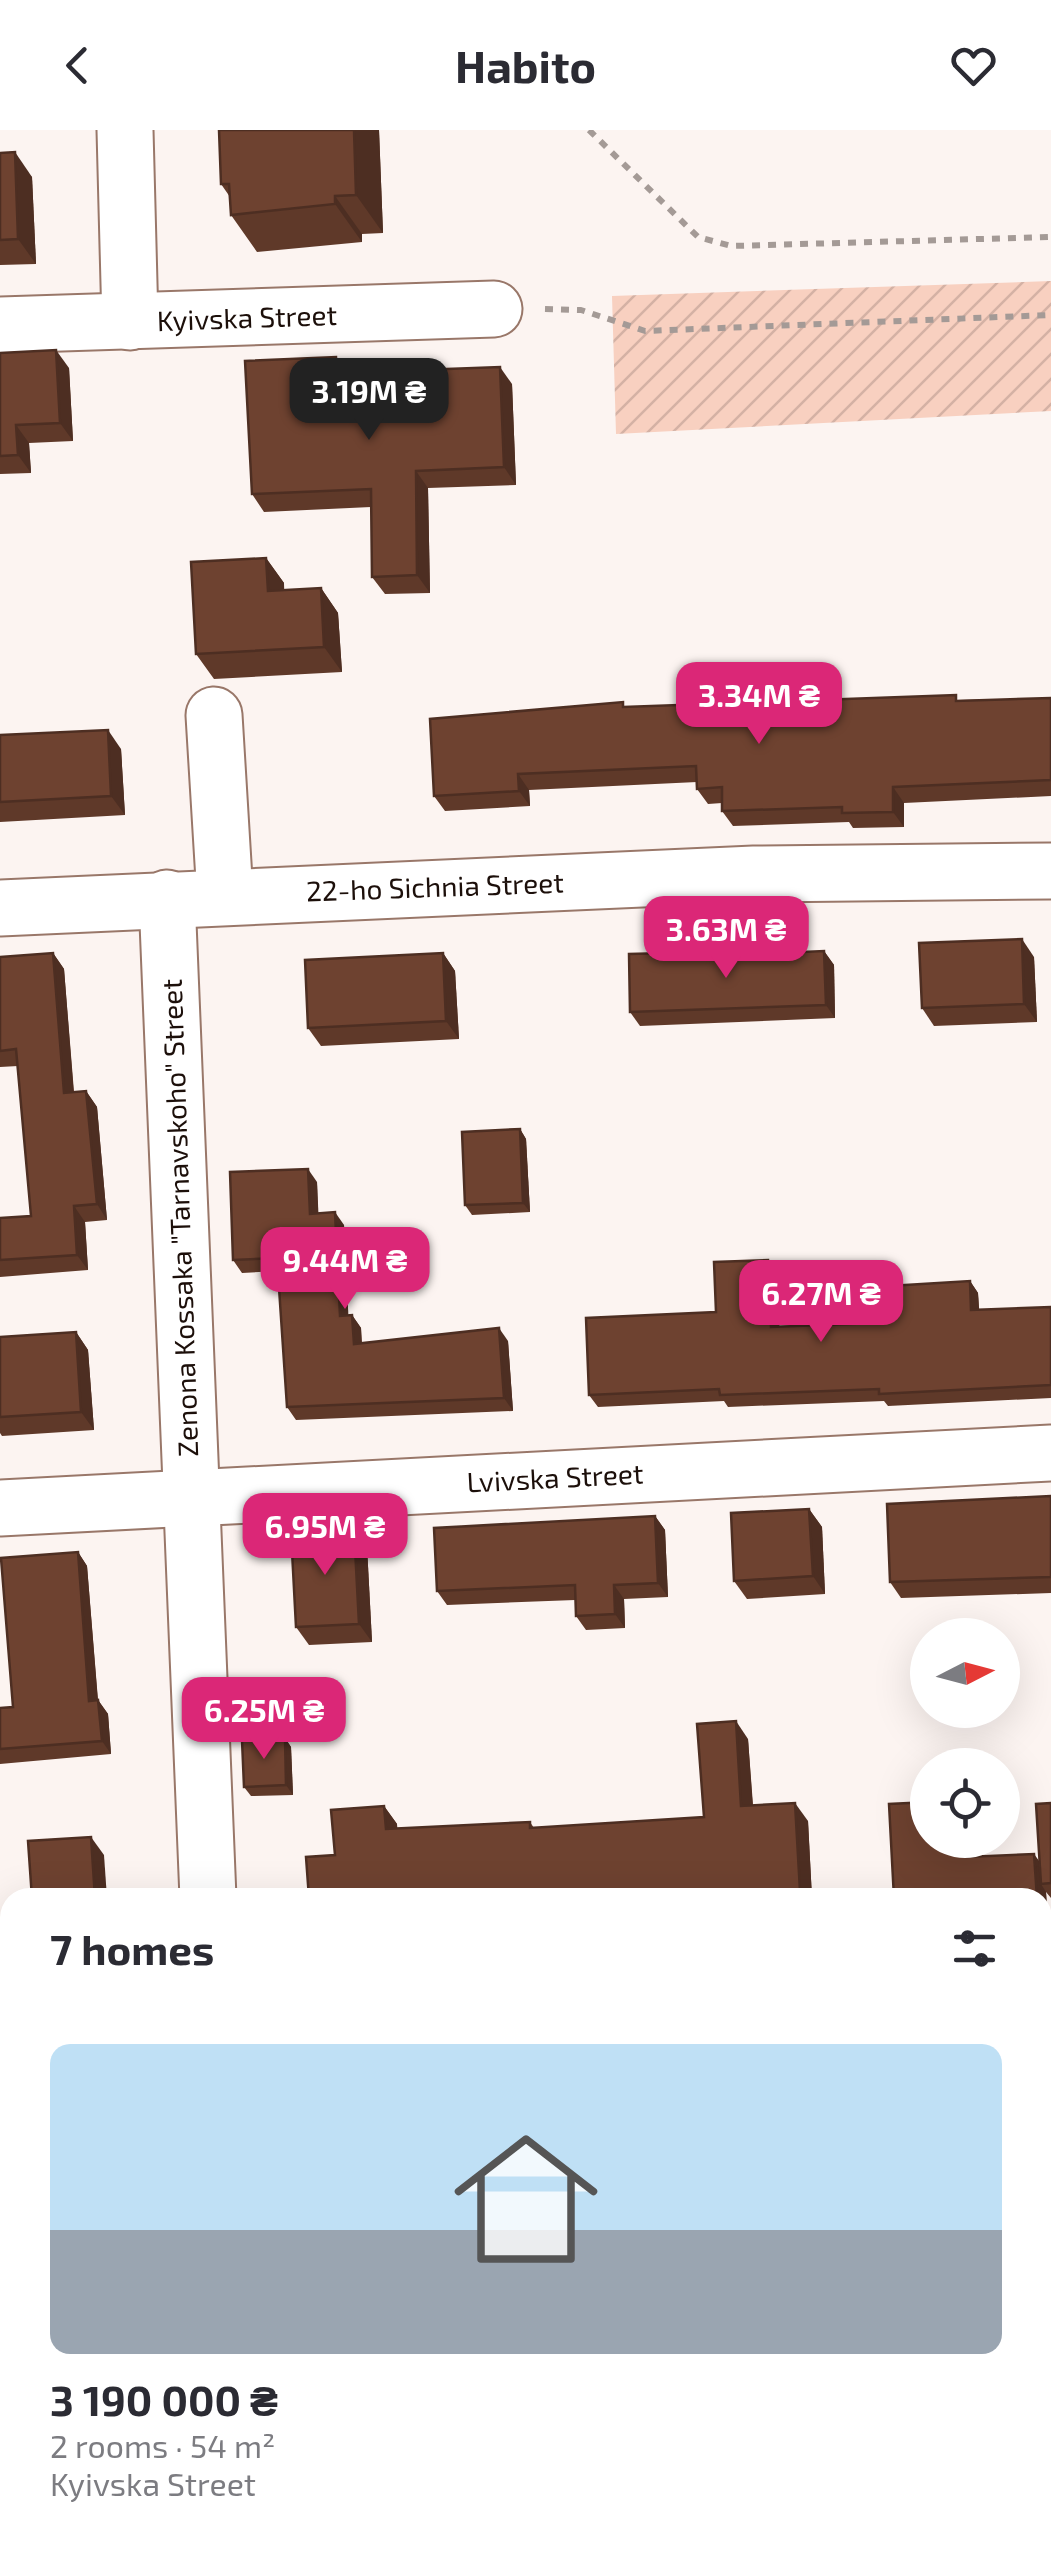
<!DOCTYPE html>
<html lang="en">
<head>
<meta charset="utf-8">
<style>
  :root { --surface:#fff; --page:#f2f2f3; --text:#2b2b33; --muted:#7c7c81; --accent:#db2777 }
  body { margin:0; font-family:"Exo 2",sans-serif; background:var(--page); color:var(--text); height:100vh; display:flex; flex-direction:column; font-size:38px; white-space:nowrap }
  * { box-sizing:border-box; margin:0 }
  p { font-size:32px; color:var(--muted) }
  .icon { flex:none; width:55px; height:55px; fill:none; stroke:currentColor; stroke-width:2; stroke-linecap:round; stroke-linejoin:round }
  .map { position:relative; flex:1; overflow:hidden }
  .side { position:absolute; left:0px; top:1758px; width:1052px; height:672px; display:flex; flex-direction:column; background:var(--surface); border-radius:30px 30px 0 0; box-shadow:0 10px 40px #0002 }
  .side>* { flex:none }
  .needle { width:65px; rotate:84deg }
  .buttons { position:absolute; left:910px; top:1488px; display:grid; gap:20px }
  .buttons a { display:grid; place-items:center; width:110px; height:110px; border-radius:50%; background:var(--surface); box-shadow:0 10px 40px #0002; font-size:50px }
  .price { position:absolute; translate:-50% -85px; padding:0 22px; border-radius:20px; background:var(--accent); color:#fff; font-size:32px; line-height:65px; filter:drop-shadow(0 2px 5px #0008) }
  .price::after { content:''; position:absolute; left:50%; top:60px; width:30px; height:22px; margin-left:-15px; background:inherit; clip-path:polygon(0 0,100% 0,50% 100%) }
  .price.on { background:#222; color:#fff }
  ul { padding:0; list-style:none }
  li { display:grid; align-content:center; gap:20px; height:530px; padding:0 50px }
  li span { display:grid; place-items:center; height:310px; border-radius:20px; color:#555 }
  li>.icon { margin-inline-start:auto }
  span .icon { width:180px; height:180px; fill:#fffc; stroke-width:1 }
  li b { font-size:42px }
  h2 { display:flex; justify-content:space-between; align-items:center; height:120px; padding:0 50px; font-size:42px }
  header { display:flex; justify-content:space-between; align-items:center; height:130px; padding:0 50px; background:var(--surface); font-size:45px; font-weight:700 }
  .map>svg:first-child { display:block }
  .garden { fill:url(#garden-furrows) }
  .lines { fill:none; stroke-linecap:round; stroke-linejoin:round }
  .minor-casing { stroke:#997769; stroke-width:59 }
  .major-casing { stroke:#997769; stroke-width:59 }
  .path { stroke:#a49a96; stroke-width:6; stroke-dasharray:8 8; stroke-linecap:butt }
  .minor { stroke:#fff; stroke-width:55 }
  .major { stroke:#fff; stroke-width:55 }
  .wall { fill:#5f3929 }
  .shaded-wall { fill:#4d2e22 }
  .building { fill:#6e4230; stroke:#4d2e22; stroke-width:2.5 }
  .labels { text-anchor:middle; stroke-width:10; stroke-linejoin:round; paint-order:stroke }
  .street-label { font-size:28px; fill:#1c0f0a; stroke:#fff }
</style>
</head>
<body>
<header><svg class="icon" aria-label="back" viewBox="0 0 24 24"><path d="M15 5l-7 7 7 7"/></svg>Habito<svg class="icon" aria-label="heart" viewBox="0 0 24 24"><path d="M12 20l-8-8c-3-5 5-10 8-4 3-6 11-1 8 4z"/></svg></header>
<div class="map">
<svg width="1051" height="2428" viewBox="0 0 1051 2428">
  <defs>
    <pattern id="garden-furrows" width="10" height="10" patternUnits="userSpaceOnUse" patternTransform="scale(2.5)"><rect width="10" height="10" fill="#f8d0c0"/><path d="M-1 1l2-2M0 10L10 0M9 11l2-2" fill="none" stroke="#d4b1a4"/></pattern>
  </defs>
  <rect width="100%" height="100%" fill="#fcf4f1"/>
  <path class="garden" d="M 1051,151 L 1051,281 L 616,304 L 612,166 Z"/>
  <g class="lines">
    <defs>
      <g id="minor">
        <path d="M 125,0 L 130,192"/>
        <path d="M 0,195 L 494,179"/>
        <path d="M 214,585 L 225,766"/>
        <path d="M 167,768 L 208,1768"/>
        <path d="M 0,778 L 754,744 L 1051,741"/>
        <path d="M 0,1378 L 1051,1323"/>
        <path d="M 1042,1832 L 1051,1832"/>
        <path d="M 0,1880 L 10,1880"/>
        <path d="M 72,2420 L 73,2428"/>
        <path d="M 686,2420 L 686,2428"/>
      </g>
      <g id="major">
        <path d="M 1042,2349 L 1051,2349"/>
        <path d="M 0,2368 L 10,2368"/>
      </g>
    </defs>
    <use href="#minor" class="minor-casing"/>
    <use href="#major" class="major-casing"/>
    <g class="path">
      <path d="M 589,0 L 698,107 L 731,116 L 1051,107"/>
      <path d="M 545,179 L 581,180 L 645,201 L 1051,185"/>
    </g>
    <use href="#minor" class="minor"/>
    <use href="#major" class="major"/>
  </g>
  <g class="wall">
    <path d="M 196,0 L 379,0 L 383,103 L 362,104 L 362,112 L 257,122 L 231,85 L 230,67 L 221,54 L 219,0 Z"/>
    <path d="M 0,23 L 32,47 L 36,134 L 0,135 Z"/>
    <path d="M 0,223 L 69,238 L 73,311 L 29,313 L 31,343 L 0,344 Z"/>
    <path d="M 349,245 L 350,283 L 421,281 L 512,254 L 516,355 L 428,358 L 430,463 L 385,464 L 372,447 L 371,377 L 264,382 L 252,364 Z"/>
    <path d="M 266,428 L 284,453 L 284,460 L 321,458 L 338,483 L 342,542 L 214,549 L 196,524 Z"/>
    <path d="M 1051,568 L 1051,666 L 904,673 L 904,697 L 853,698 L 849,692 L 733,696 L 722,681 L 722,673 L 708,674 L 697,659 L 697,652 L 529,660 L 530,676 L 445,681 L 434,666 L 626,577 Z"/>
    <path d="M 0,605 L 121,619 L 125,685 L 0,692 Z"/>
    <path d="M 824,821 L 834,835 L 835,888 L 640,896 L 630,882 Z"/>
    <path d="M 53,823 L 64,839 L 74,962 L 86,961 L 97,977 L 107,1090 L 85,1092 L 88,1140 L 0,1147 L 0,1088 L 31,1086 L 18,936 L 0,937 L 0,827 Z"/>
    <path d="M 443,823 L 455,841 L 459,909 L 321,916 L 308,898 Z"/>
    <path d="M 1034,827 L 1037,892 L 934,896 L 922,878 Z"/>
    <path d="M 520,999 L 526,1009 L 530,1082 L 472,1085 L 465,1075 Z"/>
    <path d="M 317,1052 L 318,1083 L 344,1095 L 348,1185 L 352,1185 L 361,1198 L 362,1213 L 508,1211 L 513,1281 L 296,1290 L 287,1277 L 278,1141 L 242,1143 L 233,1130 Z"/>
    <path d="M 768,1130 L 777,1142 L 779,1196 L 875,1193 L 970,1151 L 978,1163 L 979,1180 L 1051,1177 L 1051,1268 L 888,1276 L 884,1271 L 728,1277 L 724,1271 L 598,1277 L 589,1265 L 716,1182 Z"/>
    <path d="M 76,1202 L 88,1220 L 94,1300 L 2,1306 L 0,1303 L 0,1207 Z"/>
    <path d="M 1051,1366 L 1051,1463 L 901,1468 L 890,1452 Z"/>
    <path d="M 809,1379 L 822,1397 L 825,1464 L 747,1469 L 734,1451 Z"/>
    <path d="M 655,1386 L 665,1400 L 668,1467 L 624,1469 L 625,1498 L 586,1500 L 576,1486 L 575,1470 L 447,1475 L 437,1461 Z"/>
    <path d="M 354,1399 L 367,1417 L 372,1512 L 309,1515 L 296,1497 Z"/>
    <path d="M 78,1422 L 87,1436 L 98,1570 L 108,1584 L 111,1624 L 0,1634 L 0,1578 L 13,1577 Z"/>
    <path d="M 285,1608 L 291,1617 L 293,1665 L 251,1666 L 244,1657 Z"/>
    <path d="M 748,1609 L 753,1675 L 808,1691 L 812,1768 L 309,1768 L 335,1725 L 384,1676 L 397,1694 L 397,1698 L 530,1692 L 534,1698 L 704,1687 Z"/>
    <path d="M 1051,1673 L 1051,1768 L 1046,1762 L 1048,1793 L 1042,1794 L 1042,1768 L 928,1710 L 975,1710 L 976,1727 L 1039,1731 Z"/>
    <path d="M 0,2083 L 10,2083 L 10,2249 L 0,2235 Z"/>
  </g>
  <g class="shaded-wall">
    <path d="M 354,0 L 379,0 L 383,103 L 356,65 Z"/>
    <path d="M 15,22 L 32,47 L 36,134 L 18,109 Z"/>
    <path d="M 335,66 L 362,104 L 362,112 L 335,74 Z"/>
    <path d="M 56,220 L 69,238 L 73,311 L 60,293 Z"/>
    <path d="M 336,227 L 349,245 L 351,301 L 339,283 Z"/>
    <path d="M 500,237 L 512,254 L 516,355 L 504,337 Z"/>
    <path d="M 16,295 L 29,313 L 31,343 L 18,325 Z"/>
    <path d="M 416,341 L 428,358 L 430,463 L 417,445 Z"/>
    <path d="M 266,428 L 284,453 L 285,486 L 268,461 Z"/>
    <path d="M 321,458 L 338,483 L 342,542 L 324,517 Z"/>
    <path d="M 108,600 L 121,619 L 125,685 L 111,666 Z"/>
    <path d="M 518,644 L 529,660 L 530,676 L 519,661 Z"/>
    <path d="M 893,657 L 904,673 L 904,697 L 893,682 Z"/>
    <path d="M 1022,809 L 1034,827 L 1037,892 L 1024,874 Z"/>
    <path d="M 824,821 L 834,835 L 835,888 L 826,875 Z"/>
    <path d="M 53,823 L 64,839 L 75,979 L 64,963 Z"/>
    <path d="M 443,823 L 455,841 L 459,909 L 446,891 Z"/>
    <path d="M 86,961 L 97,977 L 107,1090 L 97,1074 Z"/>
    <path d="M 520,999 L 526,1009 L 530,1082 L 523,1073 Z"/>
    <path d="M 308,1039 L 317,1052 L 319,1096 L 310,1084 Z"/>
    <path d="M 74,1076 L 85,1092 L 88,1140 L 77,1125 Z"/>
    <path d="M 335,1082 L 344,1095 L 349,1198 L 340,1186 Z"/>
    <path d="M 768,1130 L 777,1142 L 780,1209 L 771,1197 Z"/>
    <path d="M 970,1151 L 978,1163 L 980,1192 L 971,1180 Z"/>
    <path d="M 352,1185 L 361,1198 L 362,1226 L 354,1214 Z"/>
    <path d="M 499,1198 L 508,1211 L 513,1281 L 504,1268 Z"/>
    <path d="M 76,1202 L 88,1220 L 94,1300 L 81,1282 Z"/>
    <path d="M 809,1379 L 822,1397 L 825,1464 L 813,1446 Z"/>
    <path d="M 655,1386 L 665,1400 L 668,1467 L 658,1453 Z"/>
    <path d="M 354,1399 L 367,1417 L 372,1512 L 359,1494 Z"/>
    <path d="M 78,1422 L 87,1436 L 99,1585 L 89,1571 Z"/>
    <path d="M 614,1455 L 624,1469 L 625,1498 L 615,1484 Z"/>
    <path d="M 98,1570 L 108,1584 L 111,1624 L 102,1611 Z"/>
    <path d="M 736,1591 L 748,1609 L 754,1694 L 741,1676 Z"/>
    <path d="M 285,1608 L 291,1617 L 293,1665 L 286,1655 Z"/>
    <path d="M 795,1673 L 808,1691 L 812,1768 L 804,1768 L 800,1761 Z"/>
    <path d="M 384,1676 L 397,1694 L 399,1717 L 386,1699 Z"/>
    <path d="M 91,1707 L 104,1725 L 107,1768 L 95,1768 Z"/>
    <path d="M 965,1710 L 975,1710 L 976,1743 L 966,1727 Z"/>
    <path d="M 1034,1724 L 1045,1739 L 1041,1754 L 1046,1762 L 1048,1793 L 1042,1785 L 1042,1768 L 1037,1768 Z"/>
  </g>
  <g class="building">
    <path d="M 219,0 L 354,0 L 356,65 L 335,66 L 335,74 L 231,85 L 229,54 L 221,54 Z"/>
    <path d="M 15,22 L 18,109 L 0,110 L 0,23 Z"/>
    <path d="M 56,220 L 60,293 L 16,295 L 18,325 L 0,326 L 0,223 Z"/>
    <path d="M 336,227 L 339,283 L 421,281 L 420,240 L 500,237 L 504,337 L 416,341 L 417,445 L 372,447 L 371,359 L 252,364 L 245,231 Z"/>
    <path d="M 266,428 L 268,461 L 321,458 L 324,517 L 196,524 L 191,432 Z"/>
    <path d="M 956,565 L 956,571 L 1051,568 L 1051,650 L 893,657 L 893,682 L 842,683 L 842,677 L 722,681 L 722,657 L 697,659 L 696,636 L 518,644 L 519,661 L 434,666 L 430,589 L 623,572 L 623,577 Z"/>
    <path d="M 108,600 L 111,666 L 0,672 L 0,605 Z"/>
    <path d="M 1022,809 L 1024,874 L 922,878 L 919,813 Z"/>
    <path d="M 824,821 L 826,875 L 630,882 L 629,824 L 708,822 L 708,826 Z"/>
    <path d="M 53,823 L 64,963 L 86,961 L 97,1074 L 74,1076 L 77,1125 L 0,1130 L 0,1088 L 31,1086 L 16,919 L 0,921 L 0,827 Z"/>
    <path d="M 443,823 L 446,891 L 308,898 L 305,830 Z"/>
    <path d="M 520,999 L 523,1073 L 465,1075 L 462,1002 Z"/>
    <path d="M 308,1039 L 310,1084 L 335,1082 L 340,1186 L 352,1185 L 354,1214 L 499,1198 L 504,1268 L 287,1277 L 277,1128 L 233,1130 L 230,1042 Z"/>
    <path d="M 768,1130 L 771,1197 L 875,1193 L 873,1157 L 970,1151 L 971,1180 L 1051,1177 L 1051,1255 L 879,1264 L 879,1259 L 720,1265 L 719,1259 L 589,1265 L 586,1188 L 716,1182 L 714,1132 Z"/>
    <path d="M 76,1202 L 81,1282 L 0,1287 L 0,1207 Z"/>
    <path d="M 1051,1366 L 1051,1447 L 890,1452 L 887,1374 Z"/>
    <path d="M 809,1379 L 813,1446 L 734,1451 L 731,1383 Z"/>
    <path d="M 655,1386 L 658,1453 L 614,1455 L 615,1484 L 576,1486 L 575,1455 L 437,1461 L 434,1398 Z"/>
    <path d="M 354,1399 L 359,1494 L 296,1497 L 291,1402 Z"/>
    <path d="M 78,1422 L 89,1571 L 98,1570 L 102,1611 L 0,1619 L 0,1578 L 13,1577 L 1,1428 Z"/>
    <path d="M 736,1591 L 741,1676 L 795,1673 L 800,1761 L 704,1768 L 309,1768 L 306,1727 L 335,1725 L 331,1680 L 384,1676 L 386,1699 L 530,1692 L 530,1698 L 704,1687 L 697,1594 Z"/>
    <path d="M 285,1608 L 286,1655 L 244,1657 L 242,1610 Z"/>
    <path d="M 928,1672 L 928,1710 L 965,1710 L 966,1727 L 1034,1724 L 1037,1768 L 894,1768 L 889,1674 Z"/>
    <path d="M 1051,1673 L 1051,1753 L 1041,1754 L 1036,1674 Z"/>
    <path d="M 91,1707 L 95,1768 L 32,1768 L 28,1711 Z"/>
    <rect x="0" y="2083" width="10" height="147"/>
  </g>
  <g class="labels">
    <g class="street-label">
      <text transform="translate(247 188) rotate(-2)" y="10">Kyivska Street</text>
      <text transform="translate(435 757) rotate(-2)" y="10">22-ho Sichnia Street</text>
      <text transform="translate(180 1088) rotate(-92)" y="10">Zenona Kossaka "Tarnavskoho" Street</text>
      <text transform="translate(555 1348) rotate(-3)" y="10">Lvivska Street</text>
    </g>
  </g>
</svg>
<div class="buttons">
<a><svg class="needle" viewBox="-14 -14 28 28"><path d="M0-13l5 13h-10z" fill="#e53935"/><path d="M0 13l5-13h-10z" fill="#7c7c81"/></svg></a>
<a><svg class="icon" aria-label="locate" viewBox="0 0 24 24"><circle cx="12" cy="12" r="6"/><path d="M12 2v4M12 18v4M2 12h4M18 12h4"/></svg></a>
</div>
<b class="price on" style="left:369px;top:313px">3.19M ₴</b>
<b class="price" style="left:759px;top:617px">3.34M ₴</b>
<b class="price" style="left:726px;top:851px">3.63M ₴</b>
<b class="price" style="left:345px;top:1182px">9.44M ₴</b>
<b class="price" style="left:821px;top:1215px">6.27M ₴</b>
<b class="price" style="left:325px;top:1448px">6.95M ₴</b>
<b class="price" style="left:264px;top:1632px">6.25M ₴</b>
<section class="side">
<h2>7 homes<svg class="icon" aria-label="filters" viewBox="0 0 24 24"><path d="M4 7h16M4 17h16"/><circle cx="9" cy="7" r="2"/><circle cx="15" cy="17" r="2"/></svg></h2>
<ul>
<li><span style="background:linear-gradient(#bfe0f5 60%,#9aa5b1 0)"><svg class="icon" aria-label="home" viewBox="0 0 24 24"><path d="M3 11l9-7 9 7M6 9v11h12V9"/></svg></span><div><b>3 190 000 ₴</b><p>2 rooms · 54 m²</p><p>Kyivska Street</p></div></li>
</ul>
</section>
</div>
</body>
</html>
